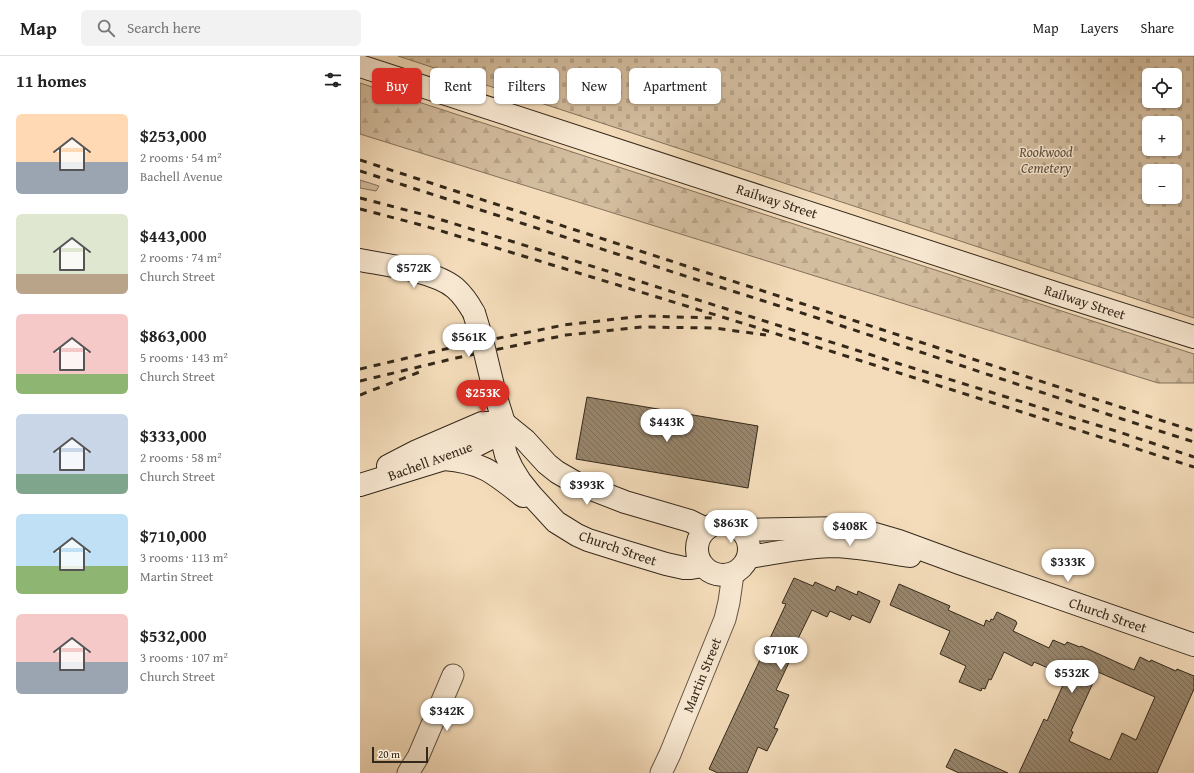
<!DOCTYPE html>
<html lang="en">
<head>
<meta charset="utf-8">
<style>
  :root { --surface:#fff; --page:#f2f2f2; --text:#222; --muted:#767676; --line:#e0e0e0; --accent:#d93025 }
  body { margin:0; font-family:"Gentium Book Plus",serif; background:var(--page); color:var(--text); height:100vh; display:flex; flex-direction:column; font-size:15px; white-space:nowrap }
  * { box-sizing:border-box; margin:0 }
  p { font-size:13px; color:var(--muted) }
  .icon { flex:none; width:22px; height:22px; fill:none; stroke:currentColor; stroke-width:2; stroke-linecap:round; stroke-linejoin:round }
  .map { position:relative; flex:1; overflow:hidden }
  .side { display:flex; flex-direction:column; background:var(--surface); width:360px }
  .side>* { flex:none }
  .top-card { position:absolute; left:12px; top:12px; width:380px; height:36px; display:flex; gap:8px }
  .controls { position:absolute; left:782px; top:12px; display:grid; gap:8px }
  .controls a { display:grid; place-items:center; width:40px; height:40px; border-radius:6px; background:var(--surface); box-shadow:0 1px 3px #0004; font-size:20px }
  .scale { position:absolute; left:12px; bottom:10px; width:56px; box-sizing:border-box; padding-left:4px; border:2px solid #34281a; border-top:0; font-size:11px; line-height:14px; white-space:nowrap; color:#34281a; -webkit-text-stroke:3px #f8e8d2; paint-order:stroke }
  .price { position:absolute; translate:-50% -34px; padding:0 9px; border-radius:14px; background:#fff; color:#222; font-size:13px; line-height:26px; filter:drop-shadow(0 1px 2px #0008) }
  .price::after { content:''; position:absolute; left:50%; top:24px; width:12px; height:9px; margin-left:-6px; background:inherit; clip-path:polygon(0 0,100% 0,50% 100%) }
  .price.on { background:var(--accent); color:#fff }
  ul { padding:0; list-style:none }
  li { display:flex; align-items:center; gap:12px; height:100px; padding:0 16px }
  li span { display:grid; place-items:center; flex:none; width:112px; height:80px; border-radius:6px; color:#555 }
  li>.icon { margin-inline-start:auto }
  span .icon { width:48px; height:48px; fill:#fffc; stroke-width:1 }
  li b { font-size:17px }
  h2 { display:flex; justify-content:space-between; align-items:center; height:48px; padding:0 16px; font-size:17px }
  .pill { padding:0 14px; border-radius:6px; background:var(--surface); box-shadow:0 1px 3px #0004; font-size:14px; line-height:36px }
  .pill.on { background:var(--accent); color:#fff }
  header { display:flex; align-items:center; gap:24px; box-sizing:border-box; height:56px; padding:0 20px; background:var(--surface); border-bottom:1px solid var(--line) }
  header strong { font-size:19px }
  nav { display:flex; gap:22px; margin-inline-start:auto; font-size:14px }
  .search { width:280px; height:36px; background:var(--page); display:flex; align-items:center; gap:10px; box-sizing:border-box; padding:0 14px; border-radius:6px; color:var(--muted); font-size:15px }
  main { display:flex; flex:1; min-height:0 }
  .map>svg:first-child { display:block }
  .grass { fill:url(#grass-tufts); stroke:#84725c }
  .forest { fill:url(#forest-firs); stroke:#84725c }
  .cemetery { fill:url(#cemetery-stones); stroke:#84725c; fill-rule:evenodd }
  .building { fill:url(#building-back-hatch); stroke:#34281a; fill-rule:evenodd }
  .lines { fill:none; stroke-linecap:round; stroke-linejoin:round }
  .street-casing { stroke:#645542; stroke-width:23 }
  .secondary-casing { stroke:#34281a; stroke-width:24 }
  .street { stroke:#f8e8d2; stroke-width:21 }
  .secondary { stroke:#f8e8d2; stroke-width:22 }
  .rail { stroke:#34281a; stroke-width:3; stroke-dasharray:7 7; stroke-linecap:butt }
  .secondary-bridge-casing { stroke:#34281a; stroke-width:24; stroke-linecap:butt }
  .secondary-bridge { stroke:#f8e8d2; stroke-width:22 }
  .labels { text-anchor:middle; stroke-width:3; stroke-linejoin:round; paint-order:stroke }
  .park-label { font-size:14px; font-style:italic; fill:#5c4d3b; stroke:#f8e8d2 }
  .street-label { font-size:14px; fill:#34281a; stroke:#f8e8d2 }
</style>
</head>
<body>
<header>
<strong>Map</strong>
<div class="search"><svg class="icon" aria-label="search" viewBox="0 0 24 24"><circle cx="10" cy="10" r="6"/><path d="M15 15l6 6"/></svg>Search here</div>
<nav><a>Map</a><a>Layers</a><a>Share</a></nav>
</header>
<main>
<section class="side">
<h2>11 homes<svg class="icon" aria-label="filters" viewBox="0 0 24 24"><path d="M4 7h16M4 17h16"/><circle cx="9" cy="7" r="2"/><circle cx="15" cy="17" r="2"/></svg></h2>
<ul>
<li><span style="background:linear-gradient(#ffd9b3 60%,#9aa5b1 0)"><svg class="icon" aria-label="home" viewBox="0 0 24 24"><path d="M3 11l9-7 9 7M6 9v11h12V9"/></svg></span><div><b>$253,000</b><p>2 rooms · 54 m²</p><p>Bachell Avenue</p></div></li>
<li><span style="background:linear-gradient(#dfe7d0 75%,#b9a48a 0)"><svg class="icon" aria-label="home" viewBox="0 0 24 24"><path d="M3 11l9-7 9 7M6 9v11h12V9"/></svg></span><div><b>$443,000</b><p>2 rooms · 74 m²</p><p>Church Street</p></div></li>
<li><span style="background:linear-gradient(#f6c9c9 75%,#8fb573 0)"><svg class="icon" aria-label="home" viewBox="0 0 24 24"><path d="M3 11l9-7 9 7M6 9v11h12V9"/></svg></span><div><b>$863,000</b><p>5 rooms · 143 m²</p><p>Church Street</p></div></li>
<li><span style="background:linear-gradient(#c9d6e8 75%,#7fa58c 0)"><svg class="icon" aria-label="home" viewBox="0 0 24 24"><path d="M3 11l9-7 9 7M6 9v11h12V9"/></svg></span><div><b>$333,000</b><p>2 rooms · 58 m²</p><p>Church Street</p></div></li>
<li><span style="background:linear-gradient(#bfe0f5 65%,#8fb573 0)"><svg class="icon" aria-label="home" viewBox="0 0 24 24"><path d="M3 11l9-7 9 7M6 9v11h12V9"/></svg></span><div><b>$710,000</b><p>3 rooms · 113 m²</p><p>Martin Street</p></div></li>
<li><span style="background:linear-gradient(#f6c9c9 60%,#9aa5b1 0)"><svg class="icon" aria-label="home" viewBox="0 0 24 24"><path d="M3 11l9-7 9 7M6 9v11h12V9"/></svg></span><div><b>$532,000</b><p>3 rooms · 107 m²</p><p>Church Street</p></div></li>
</ul>
</section>
<div class="map">
<svg width="834" height="717" viewBox="0 0 834 717">
  <defs>
    <pattern id="grass-tufts" width="24" height="20" patternUnits="userSpaceOnUse"><rect width="24" height="20" fill="#d3bd9f"/><path d="M3 7l-1-3M5 7V3M7 7l1-3M15 17l-1-3M17 17v-4M19 17l1-3" fill="none" stroke="#b6a288"/></pattern>
    <pattern id="forest-firs" width="22" height="20" patternUnits="userSpaceOnUse"><rect width="22" height="20" fill="#d3bd9f"/><path d="M5 1l3.5 6h-7zM16 11l3.5 6h-7z" fill="#b6a288"/></pattern>
    <pattern id="cemetery-stones" width="16" height="16" patternUnits="userSpaceOnUse"><rect width="16" height="16" fill="#d3bd9f"/><path d="M2 7V4a2 2 0 0 1 4 0v3zM10 15v-3a2 2 0 0 1 4 0v3z" fill="#b6a288"/></pattern>
    <pattern id="building-back-hatch" width="6" height="6" patternUnits="userSpaceOnUse"><rect width="6" height="6" fill="#98866d"/><path d="M-1 5l2 2M0 0l6 6M5-1l2 2" fill="none" stroke="#7d6e59"/></pattern>
  </defs>
  <rect width="100%" height="100%" fill="#f4dcba"/>
  <filter id="stains"><feTurbulence type="fractalNoise" baseFrequency=".005" numOctaves="4"/><feColorMatrix values="0 0 0 0 .2 0 0 0 0 .09 0 0 0 0 .02 0 0 0 .5 -.17"/></filter>
  <radialGradient id="worn" r=".72"><stop offset=".6" stop-color="#630" stop-opacity="0"/><stop offset="1" stop-color="#630" stop-opacity=".3"/></radialGradient>
  <path class="grass" d="M 0,124 L 19,130 L 16,135 L 0,132 Z"/>
  <path class="forest" d="M 0,27 L 834,298 L 834,327 L 798,327 L 0,78 Z"/>
  <path class="cemetery" d="M 38,0 L 834,0 L 834,262 ZM 789,19 L 815,19 L 815,45 L 789,45 ZM 789,67 L 815,67 L 815,93 L 789,93 ZM 789,115 L 815,115 L 815,141 L 789,141 Z"/>
  <g class="building">
    <path d="M 227,341 L 398,370 L 388,432 L 216,403 Z"/>
    <path d="M 434,522 L 453,530 L 455,526 L 475,535 L 477,530 L 497,539 L 498,535 L 520,545 L 510,567 L 492,559 L 490,564 L 470,555 L 467,561 L 452,554 L 430,599 L 432,600 L 416,634 L 429,639 L 414,672 L 418,673 L 407,695 L 398,691 L 387,717 L 358,717 L 349,713 L 426,548 L 422,547 Z"/>
    <path d="M 539,528 L 590,550 L 588,554 L 624,570 L 626,564 L 630,566 L 631,563 L 633,564 L 637,556 L 656,565 L 656,566 L 657,567 L 653,575 L 689,592 L 693,584 L 705,589 L 707,586 L 720,591 L 721,590 L 774,614 L 780,601 L 790,606 L 791,604 L 816,615 L 817,613 L 834,620 L 834,633 L 797,717 L 659,717 L 684,663 L 687,665 L 707,620 L 674,606 L 672,610 L 644,596 L 631,624 L 629,623 L 625,633 L 622,632 L 621,635 L 599,626 L 606,610 L 580,598 L 590,575 L 530,549 ZM 738,616 L 795,641 L 776,684 L 762,677 L 750,704 L 709,685 L 713,676 L 711,675 Z"/>
    <path d="M 595,693 L 648,717 L 599,717 L 586,711 Z"/>
  </g>
  <g class="lines">
    <defs>
      <g id="street">
        <path d="M 48,717 L 58,701 L 93,619"/>
        <path d="M 301,717 L 310,698 L 365,563 L 369,546 L 373,518"/>
      </g>
      <g id="secondary">
        <path d="M 0,10 L 698,238 L 834,281"/>
        <path d="M 0,204 C 26,209 75,215 95,232 C 103,239 109,248 114,257"/>
        <path d="M 135,338 L 144,367 L 143,387 L 146,399 L 152,412 L 160,425 L 172,440 L 196,466 L 217,479 L 228,484 L 263,495 L 306,508 L 324,512 L 331,512 L 342,510"/>
        <path d="M 144,367 L 165,384 L 187,408 L 197,416 L 216,427 L 265,446 L 330,465 L 346,473"/>
        <path d="M 84,403 C 122,406 134,417 163,440"/>
        <path d="M 28,410 L 57,395 L 122,367 L 144,367"/>
        <path d="M 0,429 L 84,403 L 101,397 L 129,383 L 144,367"/>
        <circle cx="363" cy="493" r="26"/>
        <path d="M 381,474 L 484,472 L 515,478 L 539,485 L 599,507 L 834,589"/>
        <path d="M 389,501 C 417,497 446,490 474,490 C 499,491 525,496 550,500"/>
      </g>
    </defs>
    <use href="#street" class="street-casing"/>
    <use href="#secondary" class="secondary-casing"/>
    <use href="#street" class="street"/>
    <use href="#secondary" class="secondary"/>
    <g class="rail">
      <path d="M 0,104 L 834,375"/>
      <path d="M 0,115 L 347,227 L 470,266 L 762,363 L 834,386"/>
      <path d="M 0,142 L 69,160 L 206,202 L 540,308 L 756,375 L 834,401"/>
      <path d="M 0,153 L 65,170 L 395,271 L 834,411"/>
      <path d="M 0,313 L 94,291 L 204,269 L 283,260 L 353,262"/>
      <path d="M 0,325 L 96,302 L 206,279 L 282,271 L 354,272 L 406,279"/>
      <path d="M 0,339 L 62,315"/>
    </g>
    <defs>
      <path id="secondary-bridge" d="M 114,257 L 121,280 L 135,338"/>
    </defs>
    <use href="#secondary-bridge" class="secondary-bridge-casing"/>
    <use href="#secondary-bridge" class="secondary-bridge"/>
  </g>
  <g class="labels">
    <g class="park-label">
      <text x="686" y="101">Rookwood<tspan x="686" dy="16">Cemetery</tspan></text>
    </g>
    <g class="street-label">
      <text transform="translate(417 145) rotate(18)" y="5">Railway Street</text>
      <text transform="translate(725 246) rotate(18)" y="5">Railway Street</text>
      <text transform="translate(70 405) rotate(-20)" y="5">Bachell Avenue</text>
      <text transform="translate(258 492) rotate(19)" y="5">Church Street</text>
      <text transform="translate(748 559) rotate(19)" y="5">Church Street</text>
      <text transform="translate(342 619) rotate(-68)" y="5">Martin Street</text>
    </g>
  </g>
  <rect width="100%" height="100%" filter="url(#stains)"/>
  <rect width="100%" height="100%" fill="url(#worn)"/>
</svg>
<div class="controls">
<a><svg class="icon" aria-label="locate" viewBox="0 0 24 24"><circle cx="12" cy="12" r="6"/><path d="M12 2v4M12 18v4M2 12h4M18 12h4"/></svg></a>
<a>+</a>
<a>−</a>
</div>
<div class="scale">20 m</div>
<b class="price" style="left:54px;top:233px">$572K</b>
<b class="price" style="left:109px;top:302px">$561K</b>
<b class="price on" style="left:123px;top:358px">$253K</b>
<b class="price" style="left:307px;top:387px">$443K</b>
<b class="price" style="left:227px;top:450px">$393K</b>
<b class="price" style="left:371px;top:488px">$863K</b>
<b class="price" style="left:490px;top:491px">$408K</b>
<b class="price" style="left:708px;top:527px">$333K</b>
<b class="price" style="left:421px;top:615px">$710K</b>
<b class="price" style="left:712px;top:638px">$532K</b>
<b class="price" style="left:87px;top:676px">$342K</b>
<div class="top-card">
<a class="pill on">Buy</a>
<a class="pill">Rent</a>
<a class="pill">Filters</a>
<a class="pill">New</a>
<a class="pill">Apartment</a>
</div>
</div>
</main>
</body>
</html>
